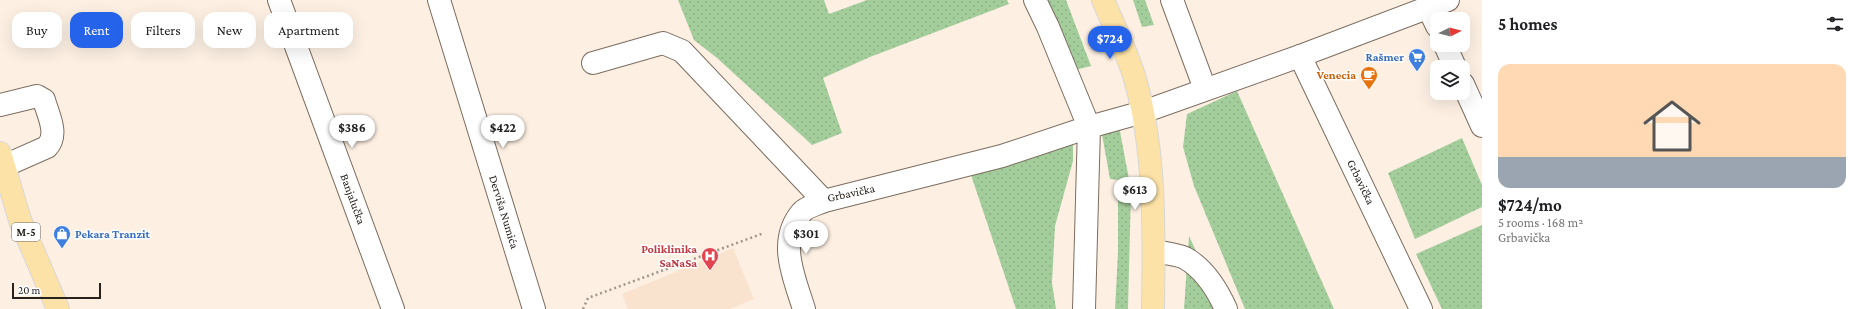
<!DOCTYPE html>
<html lang="en">
<head>
<meta charset="utf-8">
<style>
  :root { --surface:#fff; --page:#f6f6f6; --text:#202124; --muted:#757577; --accent:#2563eb }
  body { margin:0; font-family:"Crimson Pro",serif; background:var(--page); color:var(--text); height:100vh; display:flex; flex-direction:column; font-size:15px; white-space:nowrap }
  * { box-sizing:border-box; margin:0 }
  p { font-size:13px; color:var(--muted) }
  .icon { flex:none; width:22px; height:22px; fill:none; stroke:currentColor; stroke-width:2; stroke-linecap:round; stroke-linejoin:round }
  .map { position:relative; flex:1; overflow:hidden }
  .drawer { display:flex; flex-direction:column; background:var(--surface); width:380px }
  .drawer>* { flex:none }
  .hud { position:absolute; left:12px; top:12px; width:380px; height:36px; display:flex; gap:8px }
  .needle { width:26px; rotate:84deg }
  .buttons { position:absolute; left:1430px; top:12px; display:grid; gap:8px }
  .buttons a { display:grid; place-items:center; width:40px; height:40px; border-radius:8px; background:var(--surface); box-shadow:0 4px 16px #0002; font-size:20px }
  .scale { position:absolute; left:12px; bottom:10px; width:89px; box-sizing:border-box; padding-left:4px; border:2px solid #28221d; border-top:0; font-size:11px; line-height:14px; white-space:nowrap; color:#28221d; -webkit-text-stroke:3px #fff; paint-order:stroke }
  .price { position:absolute; translate:-50% -34px; padding:0 9px; border-radius:14px; background:#fff; color:#222; font-size:13px; line-height:26px; filter:drop-shadow(0 1px 2px #0008) }
  .price::after { content:''; position:absolute; left:50%; top:24px; width:12px; height:9px; margin-left:-6px; background:inherit; clip-path:polygon(0 0,100% 0,50% 100%) }
  .price.on { background:var(--accent); color:#fff }
  ul { padding:0; list-style:none }
  li { display:grid; align-content:center; gap:8px; height:212px; padding:0 16px }
  li span { display:grid; place-items:center; height:124px; border-radius:12px; color:#555 }
  li>.icon { margin-inline-start:auto }
  span .icon { width:72px; height:72px; fill:#fffc; stroke-width:1 }
  li b { font-size:17px }
  h2 { display:flex; justify-content:space-between; align-items:center; height:48px; padding:0 16px; font-size:17px }
  .pill { padding:0 14px; border-radius:12px; background:var(--surface); box-shadow:0 4px 16px #0002; font-size:14px; line-height:36px }
  .pill.on { background:var(--accent); color:#fff }
  main { display:flex; flex:1; min-height:0 }
  .map>svg:first-child { display:block }
  .built { fill:#fae3ce }
  .green { fill:url(#green-dots) }
  .lines { fill:none; stroke-linecap:round; stroke-linejoin:round }
  .minor-casing { stroke:#7b6c5f; stroke-width:24 }
  .major-casing { stroke:#d8d7d6; stroke-width:24 }
  .path { stroke:#9e958b; stroke-width:2.5; stroke-dasharray:2 3; stroke-linecap:butt }
  .minor { stroke:#fff; stroke-width:22 }
  .major { stroke:#fce2a7; stroke-width:22 }
  .labels { text-anchor:middle; stroke-width:3; stroke-linejoin:round; paint-order:stroke }
  .shield { fill:#fff; stroke:#686461; stroke-width:1 }
  .shield-label { font-size:11px; font-weight:bold; fill:#28221d }
  .shop-label { font-size:12px; font-weight:bold; fill:#366cbe; stroke:#fff; text-anchor:end }
  .food-label { font-size:12px; font-weight:bold; fill:#c56008; stroke:#fff; text-anchor:end }
  .street-label { font-size:12px; fill:#28221d; stroke:#fff }
  .health-label { font-size:12px; font-weight:bold; fill:#be3a42; stroke:#fff; text-anchor:end }
</style>
</head>
<body>
<main>
<div class="map">
<svg width="1482" height="309" viewBox="0 0 1482 309">
  <defs>
    <pattern id="green-dots" width="8" height="8" patternUnits="userSpaceOnUse"><rect width="8" height="8" fill="#a4cd9c"/><path d="M2 2h.1M6 6h.1" fill="none" stroke="#8db086" stroke-width="1.8" stroke-linecap="round"/></pattern>
  </defs>
  <rect width="100%" height="100%" fill="#fdf0e3"/>
  <path class="built" d="M 733,248 L 754,299 L 730,309 L 628,309 L 622,294 Z"/>
  <g class="green">
    <path d="M 678,0 L 824,0 L 829,14 L 867,0 L 1007,0 L 1009,4 L 870,57 L 823,78 L 842,133 L 812,145 L 717,58 L 694,40 Z"/>
    <path d="M 1043,0 L 1066,0 L 1091,66 L 1075,70 Z"/>
    <path d="M 1133,0 L 1145,0 L 1154,25 L 1142,27 Z"/>
    <path d="M 1237,91 L 1334,309 L 1245,309 L 1194,186 L 1183,147 L 1187,114 Z"/>
    <path d="M 1119,126 L 1131,190 L 1128,309 L 1115,309 L 1118,253 L 1118,180 L 1110,179 L 1101,129 Z"/>
    <path d="M 1073,138 L 1073,161 L 1055,226 L 1052,283 L 1056,309 L 1016,309 L 971,175 Z"/>
    <path d="M 1462,138 L 1482,185 L 1482,207 L 1415,239 L 1388,173 Z"/>
    <path d="M 1482,225 L 1482,309 L 1442,309 L 1416,254 Z"/>
    <path d="M 1189,236 L 1223,309 L 1184,309 Z"/>
  </g>
  <g class="lines">
    <defs>
      <g id="minor">
        <path d="M 279,0 L 393,309"/>
        <path d="M 439,0 L 534,309"/>
        <path d="M 1035,0 L 1048,27 L 1089,127 L 1084,309"/>
        <path d="M 1172,0 L 1205,89"/>
        <path d="M 1428,7 L 1437,26"/>
        <path d="M 1445,45 L 1455,67"/>
        <path d="M 1300,56 L 1421,309"/>
        <path d="M 593,63 L 663,43 L 682,51 L 824,201 L 1002,156 L 1089,127 L 1143,112 L 1300,56 L 1448,0"/>
        <path d="M 1463,84 L 1482,126"/>
        <path d="M 0,105 L 37,96 L 44,100 C 48,115 59,134 47,147 L 4,166"/>
        <path d="M 1154,251 C 1163,253 1176,254 1185,258 C 1205,269 1217,289 1226,309"/>
        <path d="M 804,309 C 794,277 777,241 802,212 C 806,207 818,204 824,201"/>
      </g>
      <g id="major">
        <path d="M 1103,0 C 1114,26 1127,52 1135,79 C 1156,152 1154,234 1153,309"/>
        <path d="M 0,153 L 20,220 L 58,309"/>
      </g>
    </defs>
    <use href="#minor" class="minor-casing"/>
    <use href="#major" class="major-casing"/>
    <path class="path" d="M 583,309 L 588,298 L 764,233"/>
    <use href="#minor" class="minor"/>
    <use href="#major" class="major"/>
  </g>
  <defs>
    <symbol id="supermarket-pin" viewBox="-11 -11 22 30"><path d="M0 17L-7.5 6A9.5 9.5 0 1 1 7.5 6Z" fill="#3f7fe0" stroke="#fff"/><path d="M-6-5.5h2.5l.6 2H6L4.5 2H-2.5L-4.4-4H-6ZM-1.5 3.2a1.3 1.3 0 1 0 .1 0ZM3 3.2a1.3 1.3 0 1 0 .1 0Z" fill="#fff"/></symbol>
    <symbol id="cafe-pin" viewBox="-11 -11 22 30"><path d="M0 17L-7.5 6A9.5 9.5 0 1 1 7.5 6Z" fill="#e8710a" stroke="#fff"/><path d="M-5.5-4.5H6V0H3Q3 3.5 0 3.5H-2.5Q-5.5 3.5-5.5 0ZM3-3.2v2h1.7v-2ZM-6 4.5H4V6H-6Z" fill="#fff"/></symbol>
    <symbol id="shop-pin" viewBox="-11 -11 22 30"><path d="M0 17L-7.5 6A9.5 9.5 0 1 1 7.5 6Z" fill="#3f7fe0" stroke="#fff"/><path d="M-5-2.5h2.3a2.7 3.5 0 0 1 5.4 0H5L5.5 6h-11ZM-1.5-2.5h3a1.5 2.3 0 0 0-3 0Z" fill="#fff"/></symbol>
    <symbol id="hospital-pin" viewBox="-11 -11 22 30"><path d="M0 17L-7.5 6A9.5 9.5 0 1 1 7.5 6Z" fill="#e0444e" stroke="#fff"/><path d="M-5-5h3v3.5h4V-5h3V5h-3V1.5h-4V5h-3Z" fill="#fff"/></symbol>
  </defs>
  <g fill-rule="evenodd">
    <use href="#supermarket-pin" x="1407" y="47" width="20" height="27"/>
    <use href="#cafe-pin" x="1359" y="65" width="20" height="27"/>
    <use href="#shop-pin" x="52" y="224" width="20" height="27"/>
    <use href="#hospital-pin" x="700" y="246" width="20" height="27"/>
  </g>
  <g class="labels">
    <rect class="shield" x="12" y="223" width="28" height="18" rx="3"/>
    <g class="shield-label">
      <text x="26" y="236">M-5</text>
    </g>
    <g class="shop-label">
      <text x="1404" y="61">Rašmer</text>
      <text x="75" y="238" text-anchor="start">Pekara Tranzit</text>
    </g>
    <g class="food-label">
      <text x="1356" y="79">Venecia</text>
    </g>
    <g class="street-label">
      <text transform="translate(1361 182) rotate(64)" y="4">Grbavička</text>
      <text transform="translate(851 193) rotate(-12)" y="4">Grbavička</text>
      <text transform="translate(353 199) rotate(70)" y="4">Banjalučka</text>
      <text transform="translate(504 212) rotate(73)" y="4">Derviša Numića</text>
    </g>
    <g class="health-label">
      <text x="697" y="253">Poliklinika<tspan x="697" dy="14">SaNaSa</tspan></text>
    </g>
  </g>
</svg>
<div class="buttons">
<a><svg class="needle" viewBox="-14 -14 28 28"><path d="M0-13l5 13h-10z" fill="#e53935"/><path d="M0 13l5-13h-10z" fill="#757577"/></svg></a>
<a><svg class="icon" aria-label="layers" viewBox="0 0 24 24"><path d="M12 4l9 5-9 5-9-5zM3 14l9 5 9-5"/></svg></a>
</div>
<div class="scale">20 m</div>
<b class="price on" style="left:1110px;top:60px">$724</b>
<b class="price" style="left:352px;top:149px">$386</b>
<b class="price" style="left:503px;top:149px">$422</b>
<b class="price" style="left:1135px;top:211px">$613</b>
<b class="price" style="left:806px;top:255px">$301</b>
<div class="hud">
<a class="pill">Buy</a>
<a class="pill on">Rent</a>
<a class="pill">Filters</a>
<a class="pill">New</a>
<a class="pill">Apartment</a>
</div>
</div>
<section class="drawer">
<h2>5 homes<svg class="icon" aria-label="filters" viewBox="0 0 24 24"><path d="M4 7h16M4 17h16"/><circle cx="9" cy="7" r="2"/><circle cx="15" cy="17" r="2"/></svg></h2>
<ul>
<li><span style="background:linear-gradient(#ffd9b3 75%,#9aa5b1 0)"><svg class="icon" aria-label="home" viewBox="0 0 24 24"><path d="M3 11l9-7 9 7M6 9v11h12V9"/></svg></span><div><b>$724/mo</b><p>5 rooms · 168 m²</p><p>Grbavička</p></div></li>
</ul>
</section>
</main>
</body>
</html>
